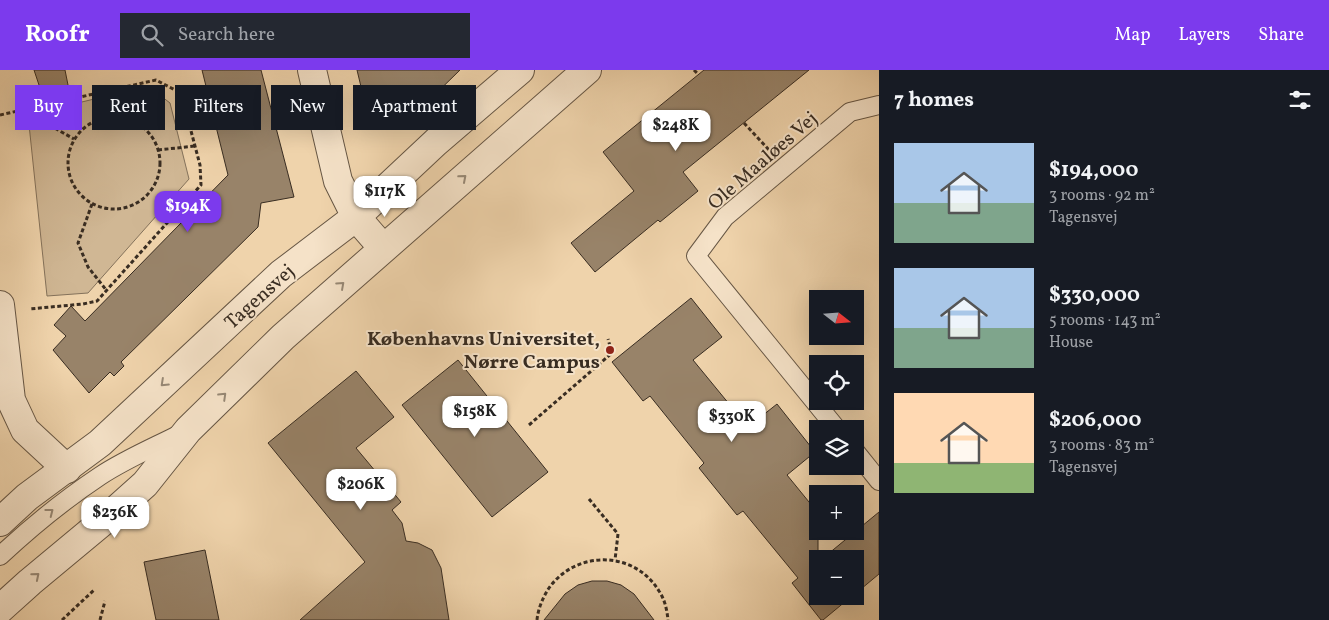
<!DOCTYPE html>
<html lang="en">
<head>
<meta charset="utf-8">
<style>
  :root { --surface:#171b24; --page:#242831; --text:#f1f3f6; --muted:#9ea1a6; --accent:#7c3aed }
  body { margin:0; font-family:Vollkorn,serif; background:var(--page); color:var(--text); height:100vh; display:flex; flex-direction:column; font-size:19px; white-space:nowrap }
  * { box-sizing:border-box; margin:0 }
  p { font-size:16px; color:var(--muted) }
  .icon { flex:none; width:28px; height:28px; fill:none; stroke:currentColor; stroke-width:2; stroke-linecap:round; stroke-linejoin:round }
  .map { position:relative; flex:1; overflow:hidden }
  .details { display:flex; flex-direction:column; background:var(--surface); width:450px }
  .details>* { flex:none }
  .guide { position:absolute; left:15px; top:15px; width:475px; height:45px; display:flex; gap:10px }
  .needle { width:32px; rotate:107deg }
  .tools { position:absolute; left:809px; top:220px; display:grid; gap:10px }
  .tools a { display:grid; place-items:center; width:55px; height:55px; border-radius:0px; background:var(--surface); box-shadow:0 5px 20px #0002; font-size:25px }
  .price { position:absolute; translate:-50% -42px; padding:0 11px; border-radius:10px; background:#fff; color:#222; font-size:16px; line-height:32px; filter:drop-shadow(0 1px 2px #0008) }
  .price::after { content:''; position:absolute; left:50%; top:30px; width:15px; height:11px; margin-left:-8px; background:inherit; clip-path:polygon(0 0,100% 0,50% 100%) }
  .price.active { background:var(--accent); color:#fff }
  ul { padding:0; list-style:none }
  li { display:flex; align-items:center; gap:15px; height:125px; padding:0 15px }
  li span { display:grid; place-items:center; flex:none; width:140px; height:100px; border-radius:0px; color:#555 }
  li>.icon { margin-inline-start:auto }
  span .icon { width:60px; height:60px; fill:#fffc; stroke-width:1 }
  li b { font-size:21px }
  h2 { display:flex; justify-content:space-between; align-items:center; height:60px; padding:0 15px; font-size:21px }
  .tag { padding:0 18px; border-radius:0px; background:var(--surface); box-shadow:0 5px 20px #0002; font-size:18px; line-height:45px }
  .tag.active { background:var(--accent); color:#fff }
  header { display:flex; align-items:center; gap:30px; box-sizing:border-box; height:70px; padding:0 25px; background:var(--accent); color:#fff }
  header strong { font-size:24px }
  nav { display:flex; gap:28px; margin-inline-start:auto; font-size:18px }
  .search { width:350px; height:45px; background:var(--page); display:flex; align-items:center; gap:12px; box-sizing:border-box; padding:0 18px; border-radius:0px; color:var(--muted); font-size:19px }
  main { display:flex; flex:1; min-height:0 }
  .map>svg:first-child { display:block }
  .green { fill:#d0b794; stroke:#84725b }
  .building { fill:#988369; stroke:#392d22 }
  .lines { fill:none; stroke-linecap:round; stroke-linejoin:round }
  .service-casing { stroke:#665644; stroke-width:20 }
  .minor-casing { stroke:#665644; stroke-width:30 }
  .tertiary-casing { stroke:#665644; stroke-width:30 }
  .path { stroke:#392d22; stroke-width:3; stroke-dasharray:4 2.5; stroke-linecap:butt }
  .service { stroke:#f5e2c8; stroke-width:18 }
  .minor { stroke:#f5e2c8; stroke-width:28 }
  .tertiary { stroke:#f5e2c8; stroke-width:28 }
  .oneway { stroke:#978875 }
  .poi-dot { fill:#8f2418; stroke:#f5e2c8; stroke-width:2 }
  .labels { text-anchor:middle; stroke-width:4; stroke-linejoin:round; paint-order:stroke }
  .street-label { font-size:20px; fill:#392d22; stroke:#f5e2c8 }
  .poi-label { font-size:20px; font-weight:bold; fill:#392d22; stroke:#f5e2c8; text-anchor:end }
</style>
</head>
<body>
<header>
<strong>Roofr</strong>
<div class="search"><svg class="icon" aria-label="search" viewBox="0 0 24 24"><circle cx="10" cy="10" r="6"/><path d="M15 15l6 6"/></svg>Search here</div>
<nav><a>Map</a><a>Layers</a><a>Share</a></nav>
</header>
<main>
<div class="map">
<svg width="879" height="550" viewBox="0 0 879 550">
  <rect width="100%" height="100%" fill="#efd3ab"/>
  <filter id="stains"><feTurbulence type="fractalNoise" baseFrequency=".004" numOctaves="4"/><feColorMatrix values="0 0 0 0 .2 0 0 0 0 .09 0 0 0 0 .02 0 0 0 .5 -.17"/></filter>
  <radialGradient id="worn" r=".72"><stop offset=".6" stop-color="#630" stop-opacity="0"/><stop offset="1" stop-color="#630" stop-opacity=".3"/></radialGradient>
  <path class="green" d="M 148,16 L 170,33 L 189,109 L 88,223 L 47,226 L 28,45 Z"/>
  <g class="building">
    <path d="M 34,0 L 65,0 L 69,20 L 43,27 Z"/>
    <path d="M 202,0 L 261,0 L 294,127 L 261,133 L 258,157 L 121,292 L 124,296 L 114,306 L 110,302 L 89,323 L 53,280 L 66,266 L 54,255 L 71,236 L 85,251 L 228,105 Z"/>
    <path d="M 357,0 L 460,0 L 416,43 L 363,25 Z"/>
    <path d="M 704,0 L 809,0 L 683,102 L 698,121 L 660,152 L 658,150 L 595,202 L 571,173 L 634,121 L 603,82 Z"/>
    <path d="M 691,228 L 722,267 L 693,290 L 748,357 L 777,334 L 815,382 L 787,405 L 818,443 L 818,526 L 852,526 L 823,550 L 821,550 L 792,513 L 798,508 L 743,441 L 737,445 L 699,398 L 704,393 L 650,326 L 643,331 L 612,292 Z"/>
    <path d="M 458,290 L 548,402 L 492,447 L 402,335 Z"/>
    <path d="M 356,301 L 394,347 L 356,378 L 401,432 L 392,440 L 402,453 L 406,471 L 418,473 L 432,480 L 441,498 L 449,550 L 300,550 L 365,492 L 268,373 Z"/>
    <path d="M 879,442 L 879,504 L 855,524 L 855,489 L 822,489 Z"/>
    <path d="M 205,480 L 219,550 L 156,550 L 144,492 Z"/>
    <path d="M 592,511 L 607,511 L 621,515 L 634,524 L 654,550 L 544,550 L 565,524 L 578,515 Z"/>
  </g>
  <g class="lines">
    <defs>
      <g id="service">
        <path d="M 837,359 L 696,186 L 725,147 L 850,42 L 879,35"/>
        <path d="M 855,381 L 879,411"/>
        <path d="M 0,486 C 31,457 64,430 100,406 C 124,390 152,378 178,365"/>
      </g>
      <g id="minor">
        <path d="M 312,0 L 338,111 L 356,147 L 383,178"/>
        <path d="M 0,235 L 11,330 L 25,360 L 67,399"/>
      </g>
      <g id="tertiary">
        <path d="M 0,452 L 27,427 L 100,373 L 281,204 L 356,147 L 436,72 L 520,0"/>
        <path d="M 0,539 L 30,512 L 107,448 L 145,414 L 188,360 L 283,267 L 587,0"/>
      </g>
    </defs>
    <use href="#service" class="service-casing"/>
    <use href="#minor" class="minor-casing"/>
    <use href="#tertiary" class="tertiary-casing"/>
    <g class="path">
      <path d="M 694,0 L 698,4"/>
      <path d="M 47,35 L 51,56 L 74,69"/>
      <path d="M 0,45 L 156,10 L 181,23 L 200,95 L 201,115 L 97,231 L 83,234 L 29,239"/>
      <circle cx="114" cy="93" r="46"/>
      <path d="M 744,53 L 769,80"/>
      <path d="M 158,80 L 195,76"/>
      <path d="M 92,134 L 78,173 L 88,197 L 107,221"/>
      <path d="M 529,355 L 612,283 L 608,269"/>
      <path d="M 589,429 L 618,464 L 615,490"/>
      <path d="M 62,550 L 94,520"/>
      <path d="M 100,550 L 105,531"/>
      <path d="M 537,550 C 538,539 543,527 549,518 C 576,480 634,480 659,521 C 665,530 667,540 668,550"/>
    </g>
    <use href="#service" class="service"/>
    <use href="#minor" class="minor"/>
    <use href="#tertiary" class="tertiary"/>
  </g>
  <defs><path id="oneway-chevron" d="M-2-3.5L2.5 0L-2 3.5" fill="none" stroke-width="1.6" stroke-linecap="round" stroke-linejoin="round" transform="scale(1.25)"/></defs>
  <g class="oneway">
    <use href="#oneway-chevron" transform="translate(463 108) rotate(-41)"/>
    <use href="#oneway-chevron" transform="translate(341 215) rotate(-42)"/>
    <use href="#oneway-chevron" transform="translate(164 313) rotate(137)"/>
    <use href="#oneway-chevron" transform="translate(223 326) rotate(-44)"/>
    <use href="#oneway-chevron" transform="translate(50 442) rotate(-38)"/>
    <use href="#oneway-chevron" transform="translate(36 506) rotate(-40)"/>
  </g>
  <circle class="poi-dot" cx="610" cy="280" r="5"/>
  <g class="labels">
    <g class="street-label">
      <text transform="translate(762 90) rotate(-41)" y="7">Ole Maaløes Vej</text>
      <text transform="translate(259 226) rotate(-42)" y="7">Tagensvej</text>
    </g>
    <g class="poi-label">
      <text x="600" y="275">Københavns Universitet,<tspan x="600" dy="23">Nørre Campus</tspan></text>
    </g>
  </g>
  <rect width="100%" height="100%" filter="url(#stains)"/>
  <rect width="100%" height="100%" fill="url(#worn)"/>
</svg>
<div class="tools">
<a><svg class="needle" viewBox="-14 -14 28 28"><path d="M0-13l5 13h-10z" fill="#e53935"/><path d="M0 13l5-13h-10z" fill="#9ea1a6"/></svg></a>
<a><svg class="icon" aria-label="locate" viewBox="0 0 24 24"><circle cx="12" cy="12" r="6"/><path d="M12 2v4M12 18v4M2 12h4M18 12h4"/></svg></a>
<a><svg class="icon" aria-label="layers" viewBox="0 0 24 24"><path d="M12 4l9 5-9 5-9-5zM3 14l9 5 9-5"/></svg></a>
<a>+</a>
<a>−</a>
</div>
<b class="price" style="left:676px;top:82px">$248K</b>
<b class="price" style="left:385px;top:148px">$117K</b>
<b class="price active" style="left:188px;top:163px">$194K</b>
<b class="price" style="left:475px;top:368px">$158K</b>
<b class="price" style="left:732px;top:373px">$330K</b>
<b class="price" style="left:361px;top:441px">$206K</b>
<b class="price" style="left:115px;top:469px">$236K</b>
<div class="guide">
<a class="tag active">Buy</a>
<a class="tag">Rent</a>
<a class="tag">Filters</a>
<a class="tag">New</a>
<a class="tag">Apartment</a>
</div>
</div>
<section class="details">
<h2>7 homes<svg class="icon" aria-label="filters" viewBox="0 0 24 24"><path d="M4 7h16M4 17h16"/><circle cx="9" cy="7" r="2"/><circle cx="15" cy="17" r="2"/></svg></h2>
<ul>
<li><span style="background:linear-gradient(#a9c7e8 60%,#7fa58c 0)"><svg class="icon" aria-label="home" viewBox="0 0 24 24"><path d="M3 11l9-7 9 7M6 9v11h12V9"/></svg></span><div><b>$194,000</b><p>3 rooms · 92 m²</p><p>Tagensvej</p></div></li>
<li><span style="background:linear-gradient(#a9c7e8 60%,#7fa58c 0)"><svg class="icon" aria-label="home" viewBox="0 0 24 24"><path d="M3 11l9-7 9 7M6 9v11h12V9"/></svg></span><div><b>$330,000</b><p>5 rooms · 143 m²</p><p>House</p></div></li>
<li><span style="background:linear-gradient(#ffd9b3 70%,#8fb573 0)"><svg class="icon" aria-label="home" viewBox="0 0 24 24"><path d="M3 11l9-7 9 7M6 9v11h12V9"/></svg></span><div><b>$206,000</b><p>3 rooms · 83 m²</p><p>Tagensvej</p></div></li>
</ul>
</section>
</main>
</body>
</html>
